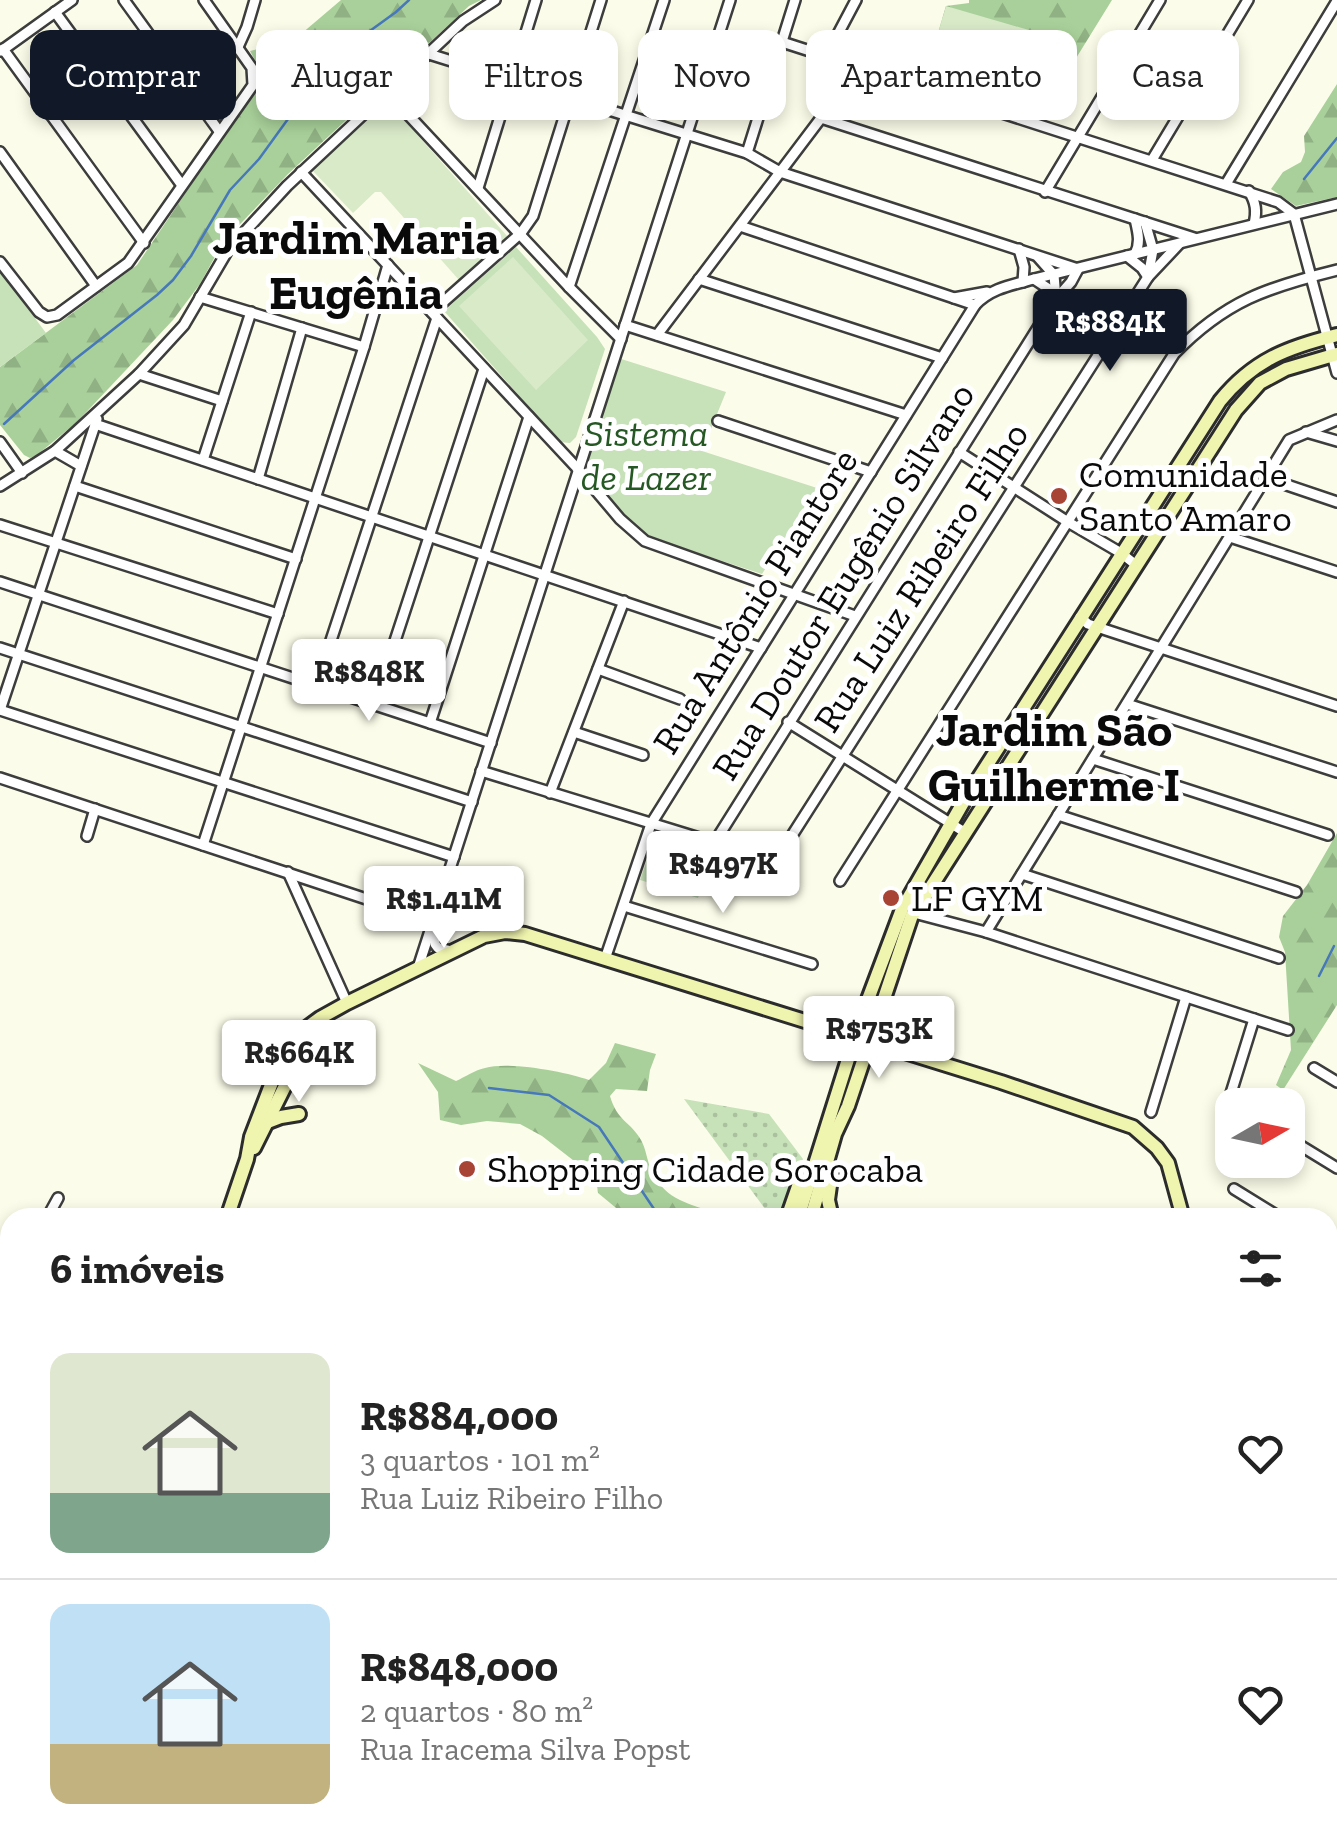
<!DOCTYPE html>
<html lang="pt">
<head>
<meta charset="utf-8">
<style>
  :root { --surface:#fff; --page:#f2f2f2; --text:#222; --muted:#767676; --line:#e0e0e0; --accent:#111827 }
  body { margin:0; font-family:"Zilla Slab",serif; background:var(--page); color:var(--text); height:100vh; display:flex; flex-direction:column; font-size:38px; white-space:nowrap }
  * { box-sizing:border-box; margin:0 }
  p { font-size:32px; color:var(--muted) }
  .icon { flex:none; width:55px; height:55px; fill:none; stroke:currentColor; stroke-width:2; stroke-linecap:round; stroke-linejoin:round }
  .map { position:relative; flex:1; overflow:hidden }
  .details { position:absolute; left:0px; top:1208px; width:1338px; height:642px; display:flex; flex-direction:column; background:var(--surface); border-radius:30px 30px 0 0; box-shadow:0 5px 15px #0003 }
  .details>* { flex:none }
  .top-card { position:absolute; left:30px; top:30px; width:1278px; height:90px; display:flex; gap:20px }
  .needle { width:65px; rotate:81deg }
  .controls { position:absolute; left:1215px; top:1088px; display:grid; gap:20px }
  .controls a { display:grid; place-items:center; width:90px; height:90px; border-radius:20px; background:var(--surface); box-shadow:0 5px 15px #0003; font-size:50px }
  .price { position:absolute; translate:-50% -85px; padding:0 22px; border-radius:10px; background:#fff; color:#222; font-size:32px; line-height:65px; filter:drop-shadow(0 2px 5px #0008) }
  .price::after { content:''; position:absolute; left:50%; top:60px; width:30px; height:22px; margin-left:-15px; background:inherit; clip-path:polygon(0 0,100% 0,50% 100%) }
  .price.active { background:var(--accent); color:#fff }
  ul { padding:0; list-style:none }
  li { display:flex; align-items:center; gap:30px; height:250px; padding:0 50px }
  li+li { border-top:2px solid var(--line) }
  li span { display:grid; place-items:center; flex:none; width:280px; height:200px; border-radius:20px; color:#555 }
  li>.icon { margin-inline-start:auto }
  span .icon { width:120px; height:120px; fill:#fffc; stroke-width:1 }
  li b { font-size:42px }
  h2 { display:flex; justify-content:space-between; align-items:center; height:120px; padding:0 50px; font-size:42px }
  .tag { padding:0 35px; border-radius:20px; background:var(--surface); box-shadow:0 5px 15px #0003; font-size:35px; line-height:90px }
  .tag.active { background:var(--accent); color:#fff }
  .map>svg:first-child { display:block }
  .grass { fill:url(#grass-dots) }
  .forest { fill:url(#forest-firs) }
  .park { fill:#c7e1b9 }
  .pitch { fill:#d9eac9 }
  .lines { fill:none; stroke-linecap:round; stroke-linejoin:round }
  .stream { stroke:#4678ba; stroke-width:2.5 }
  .street-casing { stroke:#3d3d3d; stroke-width:14 }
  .secondary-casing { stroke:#2c2c2c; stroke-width:18 }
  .street { stroke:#fff; stroke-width:9 }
  .secondary { stroke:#eff4ae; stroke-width:12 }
  .poi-dot { fill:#a74436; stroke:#fff; stroke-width:4 }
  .labels { text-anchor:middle; stroke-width:10; stroke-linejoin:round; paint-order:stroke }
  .park-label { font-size:38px; font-style:italic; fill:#265824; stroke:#fff }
  .poi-label { font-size:38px; fill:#0a0a0a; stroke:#fff; text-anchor:start }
  .street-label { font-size:38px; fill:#0a0a0a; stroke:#fff }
  .district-label { font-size:48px; font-weight:bold; fill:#0a0a0a; stroke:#fff }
</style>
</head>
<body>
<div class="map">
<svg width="1337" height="1848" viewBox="0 0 1337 1848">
  <defs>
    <pattern id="grass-dots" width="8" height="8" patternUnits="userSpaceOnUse" patternTransform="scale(2.5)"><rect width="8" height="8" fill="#c7e1b9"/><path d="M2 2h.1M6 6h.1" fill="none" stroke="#aac09e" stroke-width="1.8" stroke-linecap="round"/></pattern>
    <pattern id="forest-firs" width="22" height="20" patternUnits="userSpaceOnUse" patternTransform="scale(2.5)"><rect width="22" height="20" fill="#a9d09a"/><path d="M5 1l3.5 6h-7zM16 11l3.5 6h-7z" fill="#90b183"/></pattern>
  </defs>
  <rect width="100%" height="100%" fill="#fcfcea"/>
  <path class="grass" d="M 684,1099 L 769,1114 L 803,1159 L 780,1217 L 771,1217 Z"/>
  <g class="forest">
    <path d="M 341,0 L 481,0 L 469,6 L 288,174 L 223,242 L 200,284 L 173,320 L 77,422 L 37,455 L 30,458 L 24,455 L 0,425 L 0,367 L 137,265 L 259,84 L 262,73 L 250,51 L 294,40 Z"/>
    <path d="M 969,0 L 1112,0 L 1044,110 L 925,76 L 946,6 L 969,3 Z"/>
    <path d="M 1337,84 L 1337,197 L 1296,206 L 1271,189 L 1283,172 L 1301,162 L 1305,152 L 1304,136 Z"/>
    <path d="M 1337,833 L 1337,1005 L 1283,1090 L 1276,1085 L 1291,1050 L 1285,952 L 1279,937 L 1283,916 L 1307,885 Z"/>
    <path d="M 615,1043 L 656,1054 L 650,1070 L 647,1091 L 616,1089 L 610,1096 C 617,1121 631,1122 641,1140 C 646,1149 647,1160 651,1170 C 666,1202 690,1203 721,1215 L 721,1217 L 700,1217 L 689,1214 L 689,1217 L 627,1217 L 598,1193 L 596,1178 L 542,1136 L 520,1124 L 487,1121 L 461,1125 L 440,1120 L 438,1092 L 418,1063 L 456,1081 C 465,1077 475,1070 485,1068 C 509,1061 566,1072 589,1080 L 606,1063 Z"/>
  </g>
  <g class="park">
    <path d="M 516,247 L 597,337 L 605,349 L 576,437 L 570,443 L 560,442 L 444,311 Z"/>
    <path d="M 0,271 L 46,333 L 0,367 Z"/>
    <path d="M 618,358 L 726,392 L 702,451 L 817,488 L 762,574 L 655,539 L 637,528 L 584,471 Z"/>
    <path d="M 658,840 L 712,852 L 698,898 L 640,880 L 653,842 Z"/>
  </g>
  <g class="pitch">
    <path d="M 946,6 L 1046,35 L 1028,97 L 928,68 Z"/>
    <path d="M 385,103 L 390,104 L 508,237 L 459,280 L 381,192 L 375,192 L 353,213 L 312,170 Z"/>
    <path d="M 513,257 L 588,340 L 536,390 L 459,306 Z"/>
  </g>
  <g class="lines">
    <g class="stream">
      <path d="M 1304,179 L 1337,138"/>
      <path d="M 4,424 L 74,360 L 157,295 L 173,280 L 191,256 L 230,190 L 259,159 L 301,101 L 316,70 L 396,12 L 409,0"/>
      <path d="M 1319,976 L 1334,946"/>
      <path d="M 489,1088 L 549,1095 L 599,1127 L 654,1209 L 657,1218"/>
      <path d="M 771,1848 L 771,1840"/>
    </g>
    <defs>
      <g id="street">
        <path d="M 124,0 L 219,131"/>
        <path d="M 55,12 L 181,184"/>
        <path d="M 782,42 L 1278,202 L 1294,214 L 1337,373"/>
        <path d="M 238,47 L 247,27 L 255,0"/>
        <path d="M 3,49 L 144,243"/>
        <path d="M 1,51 L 72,0"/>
        <path d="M 429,54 L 747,153 L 780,172 L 1078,269 L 1071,282 L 1056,299 L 716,840 L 709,841 L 481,771"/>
        <path d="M 821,54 L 838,34 L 856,0"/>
        <path d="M 387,92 L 569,287 L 621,339"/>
        <path d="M 821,118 L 1194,238"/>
        <path d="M 0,152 L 96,286"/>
        <path d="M 747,153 L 795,0"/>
        <path d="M 1152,160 L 1248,0"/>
        <path d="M 301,172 L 576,467 L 620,519 L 645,541 L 855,616"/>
        <path d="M 1226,184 L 1337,1"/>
        <path d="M 478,188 L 536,0"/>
        <path d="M 1249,191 C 1256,203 1257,211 1254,224"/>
        <path d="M 1045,192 L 1160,0"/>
        <path d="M 740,226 L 975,305"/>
        <path d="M 1019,249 L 1024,267 L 1023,282"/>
        <path d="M 1135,254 C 1141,243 1138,232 1135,219"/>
        <path d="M 1127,256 L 1142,268 L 1148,277 L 1180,243"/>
        <path d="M 1038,257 L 1054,275 L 1056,299"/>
        <path d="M 0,262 L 39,312 L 47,317 L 57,315 L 128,263 L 253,85 L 252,68 L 204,0"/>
        <path d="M 699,279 L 942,358"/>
        <path d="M 1034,279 L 1049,289 L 1056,299"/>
        <path d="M 569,287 L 664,0"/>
        <path d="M 200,297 L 364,347"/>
        <path d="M 954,298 L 987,292"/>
        <path d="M 432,312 L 521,233 L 533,216 L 601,0"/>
        <path d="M 625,325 L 906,415"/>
        <path d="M 657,335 L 821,118 L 853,64"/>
        <path d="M 139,374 L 222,401"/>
        <path d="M 718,421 L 871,472"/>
        <path d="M 95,424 L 761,648"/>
        <path d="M 1306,432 L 1337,441"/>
        <path d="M 0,442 L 22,473"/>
        <path d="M 55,451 L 81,466"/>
        <path d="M 959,452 L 1068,522 L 1121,553 L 1136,565"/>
        <path d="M 203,460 L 251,312"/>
        <path d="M 1266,478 L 1337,502"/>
        <path d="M 258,479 L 302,328"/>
        <path d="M 0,486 L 55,451 L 139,374 L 184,325 L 228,250 L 287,186 L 463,21 L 495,0"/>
        <path d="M 75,486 L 296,559"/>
        <path d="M 0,525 L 278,614"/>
        <path d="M 1230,537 L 1337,572"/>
        <path d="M 0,582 L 491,743"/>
        <path d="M 1080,617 L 1088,624 L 1337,706"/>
        <path d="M 0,648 L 472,802"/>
        <path d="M 598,669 L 680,699"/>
        <path d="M 316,686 L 437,318"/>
        <path d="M 1127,704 L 1337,772"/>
        <path d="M 374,705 L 484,369"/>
        <path d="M 0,710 L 454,857"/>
        <path d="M 0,710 L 97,419"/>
        <path d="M 788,722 L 966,833"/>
        <path d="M 430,723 L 529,417"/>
        <path d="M 574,732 L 643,755"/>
        <path d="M 1093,759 L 1328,835"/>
        <path d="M 0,778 L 433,921"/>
        <path d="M 550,793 L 624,601"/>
        <path d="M 1058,815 L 1296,892"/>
        <path d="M 87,836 L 95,809"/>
        <path d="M 203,845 L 364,347 L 388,265"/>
        <path d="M 777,859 L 1148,277 L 1153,250 L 1145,222"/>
        <path d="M 288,872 L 347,1003"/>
        <path d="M 1022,874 L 1279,958"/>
        <path d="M 840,881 L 1174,354 C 1225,301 1268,287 1337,270"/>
        <path d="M 624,906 L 812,964"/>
        <path d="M 914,913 L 986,932 L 1288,1030"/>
        <path d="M 434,929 L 435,944 L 438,948 L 451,951"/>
        <path d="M 986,932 L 1289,440 L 1337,420"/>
        <path d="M 605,959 L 651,824 L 975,305 C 991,288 1012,285 1034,279 L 1337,204"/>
        <path d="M 418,968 L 730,0"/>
        <path d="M 1314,1068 L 1337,1082"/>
        <path d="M 1151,1112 L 1186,997"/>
        <path d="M 1222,1122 L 1254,1019"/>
        <path d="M 1288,1138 L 1337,1168"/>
        <path d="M 1234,1189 L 1281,1218"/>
        <path d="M 47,1218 L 58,1198"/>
        <path d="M 1328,1256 L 1337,1240"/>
        <path d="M 0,1298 L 10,1281"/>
        <path d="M 0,1426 L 10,1413"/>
        <path d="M 0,1587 L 10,1600"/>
        <path d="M 0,1667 L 10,1679"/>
        <path d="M 1328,1713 L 1337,1713"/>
        <path d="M 0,1835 L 10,1832"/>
        <path d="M 406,1840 L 410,1848"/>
        <path d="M 486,1840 L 490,1848"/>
        <path d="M 646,1840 L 646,1848"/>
        <path d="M 904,1840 L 905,1848"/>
        <path d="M 980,1840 L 980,1848"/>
        <path d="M 1086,1840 L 1086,1848"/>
        <path d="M 1161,1840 L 1162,1848"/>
        <path d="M 1207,1840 L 1217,1848"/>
        <path d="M 1325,1840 L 1325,1848"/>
        <path d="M 1039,1846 L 1052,1848"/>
        <path d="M 163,1848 L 177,1843"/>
        <path d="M 569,1848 L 569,1840"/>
        <path d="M 715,1848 L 716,1840"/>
      </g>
      <g id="secondary">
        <path d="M 905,904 L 964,801 L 1220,401 C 1253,360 1288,347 1337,335"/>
        <path d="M 915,912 L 1236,410 L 1260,383 L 1286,369 L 1337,354"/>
        <path d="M 268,1122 L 281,1117 L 299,1114"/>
        <path d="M 254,1148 L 285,1086 L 305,1029"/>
        <path d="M 832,1171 L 828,1200 L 832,1218"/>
        <path d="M 227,1218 L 247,1159 L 251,1137 L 279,1064 L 297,1035 L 320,1018 L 347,1003 L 484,936 L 505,932 L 525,934 L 1001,1082 L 1133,1127 L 1157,1148 L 1168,1163 L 1183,1218"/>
        <path d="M 787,1218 L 803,1172"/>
        <path d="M 798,1218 L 861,1018 L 902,909"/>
        <path d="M 811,1218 L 835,1134 L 848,1106 L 912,915"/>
        <path d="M 1328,1377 L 1337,1385"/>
        <path d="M 1328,1401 L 1337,1408"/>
        <path d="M 1328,1524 L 1337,1526"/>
        <path d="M 0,1544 L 10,1531"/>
        <path d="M 0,1744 L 10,1740"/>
        <path d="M 0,1760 L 10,1756"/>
        <path d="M 812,1840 L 812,1848"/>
        <path d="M 830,1840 L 830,1848"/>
        <path d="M 1249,1840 L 1250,1848"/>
      </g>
    </defs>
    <use href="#street" class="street-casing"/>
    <use href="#secondary" class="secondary-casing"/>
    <use href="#street" class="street"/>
    <use href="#secondary" class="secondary"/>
  </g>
  <g class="poi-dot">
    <circle cx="1059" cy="496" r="10"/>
    <circle cx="891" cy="898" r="10"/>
    <circle cx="467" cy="1169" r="10"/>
  </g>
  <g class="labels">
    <g class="park-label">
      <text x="646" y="446">Sistema<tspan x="646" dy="44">de Lazer</tspan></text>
    </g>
    <g class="poi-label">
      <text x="1079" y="487">Comunidade<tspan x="1079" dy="44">Santo Amaro</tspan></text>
      <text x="911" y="911">LF GYM</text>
      <text x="487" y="1182">Shopping Cidade Sorocaba</text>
    </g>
    <g class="street-label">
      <text transform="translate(921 577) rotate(-57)" y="13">Rua Luiz Ribeiro Filho</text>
      <text transform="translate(843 581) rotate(-58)" y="13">Rua Doutor Eugênio Silvano</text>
      <text transform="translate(755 601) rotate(-58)" y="13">Rua Antônio Piantore</text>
    </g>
    <g class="district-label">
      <text x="356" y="254">Jardim Maria<tspan x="356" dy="55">Eugênia</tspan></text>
      <text x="1054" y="746">Jardim São<tspan x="1054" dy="55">Guilherme I</tspan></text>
    </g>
  </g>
</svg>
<div class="controls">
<a><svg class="needle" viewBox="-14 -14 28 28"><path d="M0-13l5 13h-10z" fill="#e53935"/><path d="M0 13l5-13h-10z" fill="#767676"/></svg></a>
</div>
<b class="price active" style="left:1110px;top:374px">R$884K</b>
<b class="price" style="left:369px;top:724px">R$848K</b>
<b class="price" style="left:723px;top:916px">R$497K</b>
<b class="price" style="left:444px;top:951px">R$1.41M</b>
<b class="price" style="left:879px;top:1081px">R$753K</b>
<b class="price" style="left:299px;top:1105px">R$664K</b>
<div class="top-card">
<a class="tag active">Comprar</a>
<a class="tag">Alugar</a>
<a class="tag">Filtros</a>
<a class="tag">Novo</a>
<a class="tag">Apartamento</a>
<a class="tag">Casa</a>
</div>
<section class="details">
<h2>6 imóveis<svg class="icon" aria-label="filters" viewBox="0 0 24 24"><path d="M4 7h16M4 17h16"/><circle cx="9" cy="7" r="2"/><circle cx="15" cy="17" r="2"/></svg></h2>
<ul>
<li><span style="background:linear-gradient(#dfe7d0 70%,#7fa58c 0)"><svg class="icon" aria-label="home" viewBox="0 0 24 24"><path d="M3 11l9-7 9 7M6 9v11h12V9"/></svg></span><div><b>R$884,000</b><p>3 quartos · 101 m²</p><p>Rua Luiz Ribeiro Filho</p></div><svg class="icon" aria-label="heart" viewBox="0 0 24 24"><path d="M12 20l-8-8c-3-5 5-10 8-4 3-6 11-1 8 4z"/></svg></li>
<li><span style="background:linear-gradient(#bfe0f5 70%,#c2b280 0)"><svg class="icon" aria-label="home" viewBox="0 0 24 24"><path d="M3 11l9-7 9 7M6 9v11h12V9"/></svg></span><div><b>R$848,000</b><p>2 quartos · 80 m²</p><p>Rua Iracema Silva Popst</p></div><svg class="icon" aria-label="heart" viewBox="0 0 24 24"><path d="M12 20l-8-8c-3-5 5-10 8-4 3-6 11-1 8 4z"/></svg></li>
</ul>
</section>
</div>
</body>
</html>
